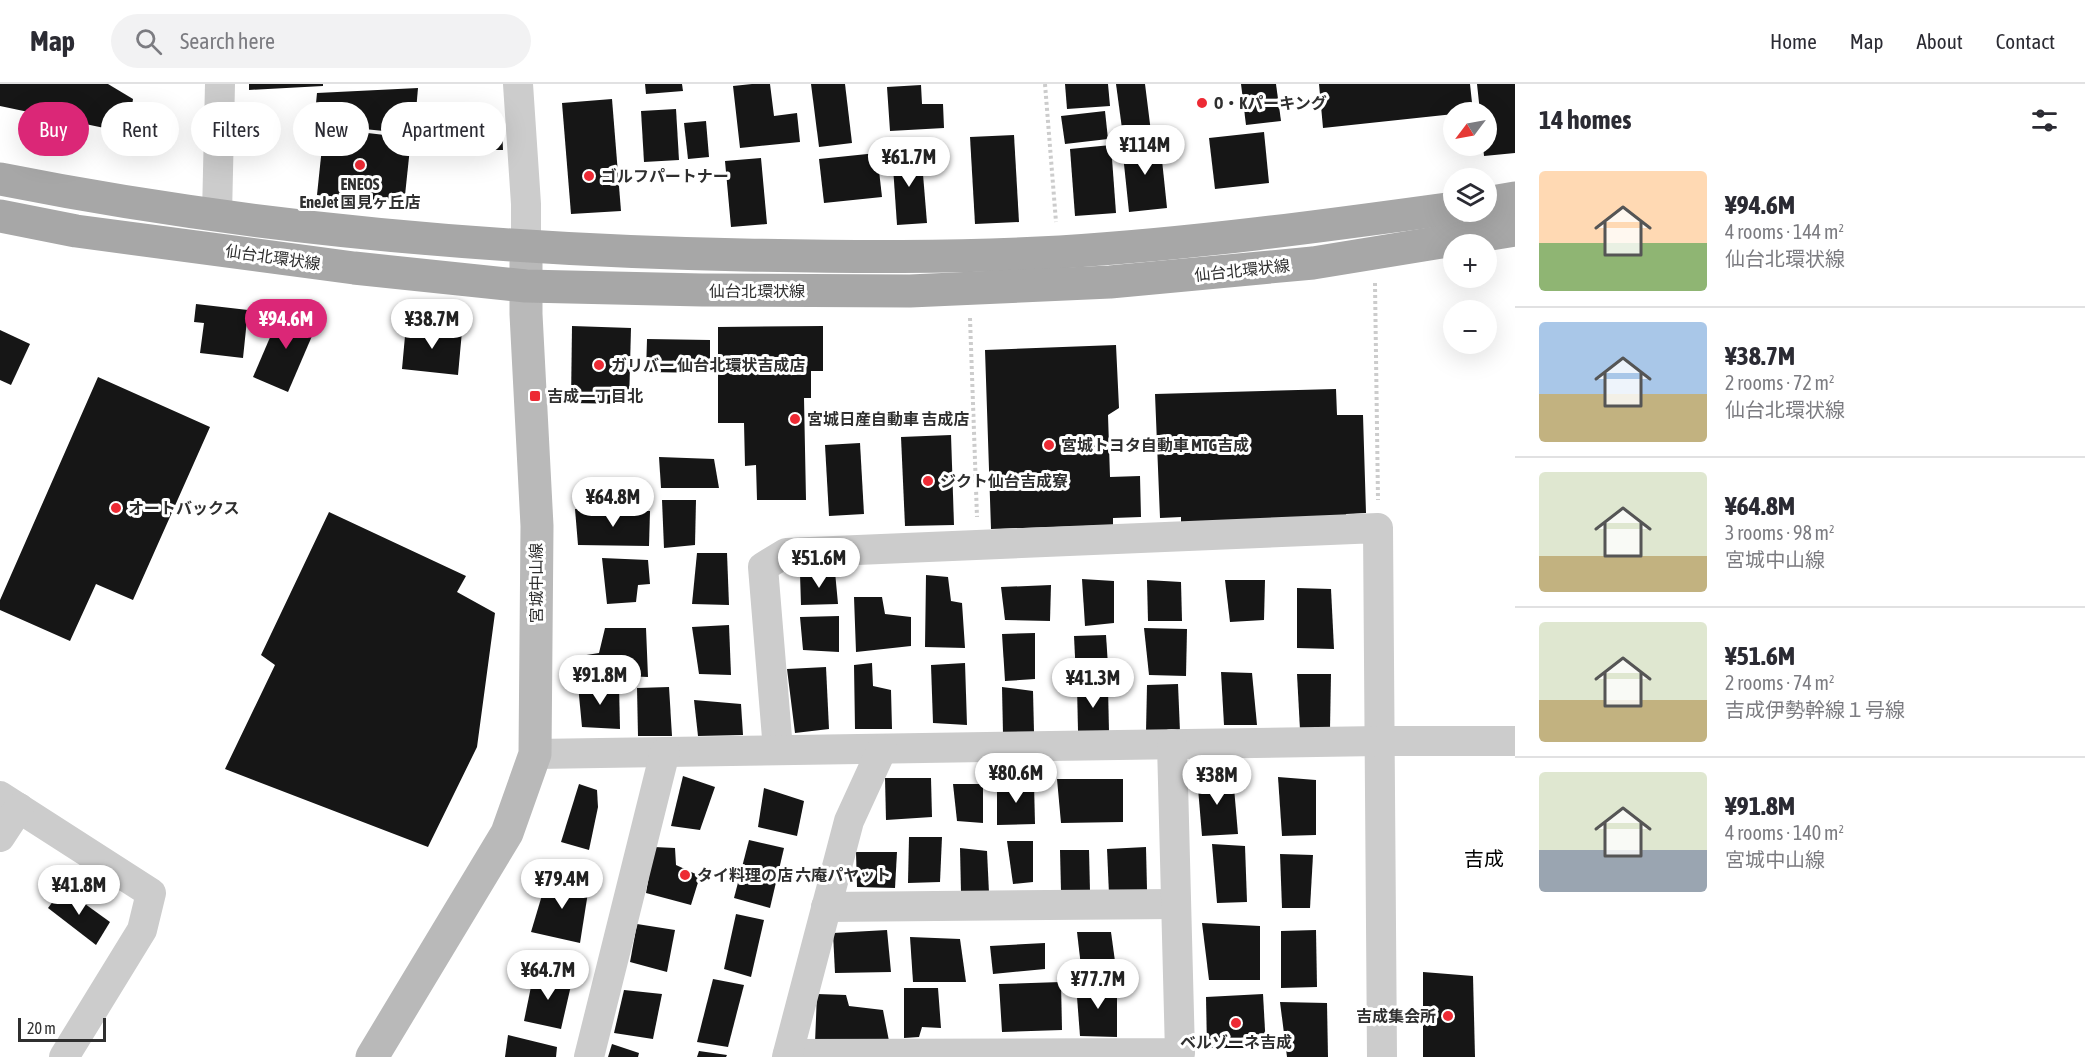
<!DOCTYPE html>
<html lang="en">
<head>
<meta charset="utf-8">
<style>
  :root { --surface:#fff; --page:#f2f2f3; --text:#2b2b33; --muted:#7c7c81; --line:#e1e1e2; --accent:#db2777 }
  body { margin:0; font-family:"Asap Condensed","Noto Sans JP",sans-serif; background:var(--page); color:var(--text); height:100vh; display:flex; flex-direction:column; font-size:22px; white-space:nowrap }
  * { box-sizing:border-box; margin:0 }
  p { font-size:20px; color:var(--muted) }
  .icon { flex:none; width:33px; height:33px; fill:none; stroke:currentColor; stroke-width:2; stroke-linecap:round; stroke-linejoin:round }
  .map { position:relative; flex:1; overflow:hidden }
  .details { display:flex; flex-direction:column; background:var(--surface); width:570px }
  .details>* { flex:none }
  .banner { position:absolute; left:18px; top:18px; width:570px; height:54px; display:flex; gap:12px }
  .needle { width:39px; rotate:238deg }
  .buttons { position:absolute; left:1443px; top:18px; display:grid; gap:12px }
  .buttons a { display:grid; place-items:center; width:54px; height:54px; border-radius:50%; background:var(--surface); box-shadow:0 6px 24px #0002; font-size:30px }
  .scale { position:absolute; left:18px; bottom:15px; width:88px; box-sizing:border-box; padding-left:6px; border:3px solid #2f2f2f; border-top:0; font-size:16px; line-height:21px; white-space:nowrap; color:#2f2f2f; -webkit-text-stroke:4px #fff; paint-order:stroke }
  .price { position:absolute; translate:-50% -51px; padding:0 14px; border-radius:21px; background:#fff; color:#222; font-size:20px; line-height:39px; filter:drop-shadow(0 2px 3px #0008) }
  .price::after { content:''; position:absolute; left:50%; top:36px; width:18px; height:14px; margin-left:-9px; background:inherit; clip-path:polygon(0 0,100% 0,50% 100%) }
  .price.on { background:var(--accent); color:#fff }
  ul { padding:0; list-style:none }
  li { display:flex; align-items:center; gap:18px; height:150px; padding:0 24px }
  li+li { border-top:2px solid var(--line) }
  li span { display:grid; place-items:center; flex:none; width:168px; height:120px; border-radius:6px; color:#555 }
  li>.icon { margin-inline-start:auto }
  span .icon { width:72px; height:72px; fill:#fffc; stroke-width:1 }
  li b { font-size:26px }
  h2 { display:flex; justify-content:space-between; align-items:center; height:72px; padding:0 24px; font-size:26px }
  .tag { padding:0 21px; border-radius:27px; background:var(--surface); box-shadow:0 6px 24px #0002; font-size:21px; line-height:54px }
  .tag.on { background:var(--accent); color:#fff }
  header { display:flex; align-items:center; gap:36px; box-sizing:border-box; height:84px; padding:0 30px; background:var(--surface); border-bottom:2px solid var(--line) }
  header strong { font-size:28px }
  nav { display:flex; gap:33px; margin-inline-start:auto; font-size:21px }
  .search { width:420px; height:54px; background:var(--page); display:flex; align-items:center; gap:15px; box-sizing:border-box; padding:0 21px; border-radius:33px; color:var(--muted); font-size:22px }
  main { display:flex; flex:1; min-height:0 }
  .map>svg:first-child { display:block }
  .building { fill:#161616 }
  .lines { fill:none; stroke-linecap:round; stroke-linejoin:round }
  .path { stroke:#ccc; stroke-width:4; stroke-dasharray:3 3; stroke-linecap:butt }
  .street { stroke:#ccc; stroke-width:30 }
  .secondary { stroke:#b9b9b9; stroke-width:33 }
  .primary { stroke:#a7a7a7; stroke-width:33 }
  .poi-dot { fill:#ed2a34; stroke:#fff; stroke-width:2 }
  .labels { text-anchor:middle; stroke-width:6; stroke-linejoin:round; paint-order:stroke }
  .poi-label { font-size:16px; font-weight:bold; fill:#2f2f2f; stroke:#fff; text-anchor:start }
  .street-label { font-size:16px; fill:#2f2f2f; stroke:#fff }
  .quarter-label { font-size:20px; fill:#000; stroke:#fff }
</style>
</head>
<body>
<header>
<strong>Map</strong>
<div class="search"><svg class="icon" aria-label="search" viewBox="0 0 24 24"><circle cx="10" cy="10" r="6"/><path d="M15 15l6 6"/></svg>Search here</div>
<nav><a>Home</a><a>Map</a><a>About</a><a>Contact</a></nav>
</header>
<main>
<div class="map">
<svg width="1515" height="973" viewBox="0 0 1515 973">
  <rect width="100%" height="100%" fill="#fff"/>
  <g class="building">
    <path d="M 0,0 L 108,0 L 133,15 L 128,49 L 0,22 Z"/>
    <path d="M 249,0 L 323,0 L 323,2 L 249,6 Z"/>
    <path d="M 645,0 L 682,0 L 683,7 L 646,10 Z"/>
    <path d="M 752,0 L 770,0 L 774,32 L 797,29 L 800,58 L 740,64 L 733,2 Z"/>
    <path d="M 811,0 L 845,0 L 852,59 L 819,63 Z"/>
    <path d="M 1065,0 L 1108,0 L 1110,22 L 1067,25 Z"/>
    <path d="M 1116,0 L 1145,0 L 1151,48 L 1123,52 Z"/>
    <path d="M 1241,0 L 1276,0 L 1281,37 L 1246,41 Z"/>
    <path d="M 1319,0 L 1470,0 L 1473,28 L 1454,28 L 1454,30 L 1323,44 Z"/>
    <path d="M 1477,0 L 1515,0 L 1515,69 L 1484,72 L 1483,62 L 1486,62 L 1486,28 L 1480,28 Z"/>
    <path d="M 921,1 L 922,20 L 943,20 L 944,44 L 890,47 L 887,3 Z"/>
    <path d="M 418,4 L 414,50 L 314,40 L 317,9 Z"/>
    <path d="M 612,15 L 621,127 L 571,130 L 562,19 Z"/>
    <path d="M 676,25 L 679,76 L 644,78 L 641,27 Z"/>
    <path d="M 1105,27 L 1108,55 L 1065,60 L 1061,32 Z"/>
    <path d="M 706,37 L 709,73 L 688,75 L 684,39 Z"/>
    <path d="M 491,42 L 502,42 L 503,66 L 492,66 Z"/>
    <path d="M 324,44 L 411,54 L 404,121 L 317,111 Z"/>
    <path d="M 1264,48 L 1269,99 L 1215,105 L 1209,54 Z"/>
    <path d="M 1014,51 L 1019,138 L 975,140 L 970,53 Z"/>
    <path d="M 1178,51 L 1180,71 L 1167,72 L 1165,52 Z"/>
    <path d="M 1160,57 L 1167,124 L 1129,128 L 1122,61 Z"/>
    <path d="M 1111,61 L 1116,129 L 1075,132 L 1070,65 Z"/>
    <path d="M 921,66 L 927,139 L 897,141 L 892,68 Z"/>
    <path d="M 877,69 L 882,113 L 824,119 L 819,75 Z"/>
    <path d="M 761,74 L 767,140 L 731,143 L 725,77 Z"/>
    <path d="M 196,220 L 248,226 L 243,274 L 200,269 L 204,239 L 194,238 Z"/>
    <path d="M 283,223 L 318,238 L 288,308 L 253,293 Z"/>
    <path d="M 406,241 L 462,247 L 458,291 L 402,285 Z"/>
    <path d="M 572,242 L 631,244 L 629,320 L 571,319 Z"/>
    <path d="M 823,242 L 823,287 L 811,287 L 811,314 L 804,314 L 806,416 L 757,416 L 756,381 L 745,382 L 744,339 L 718,339 L 718,243 Z"/>
    <path d="M 0,246 L 30,260 L 11,301 L 0,296 Z"/>
    <path d="M 647,255 L 710,256 L 710,289 L 646,288 Z"/>
    <path d="M 1116,261 L 1119,324 L 1108,331 L 1110,393 L 1140,392 L 1141,433 L 1113,434 L 1113,441 L 991,445 L 985,266 Z"/>
    <path d="M 98,293 L 210,343 L 133,516 L 96,500 L 70,557 L 0,526 L 0,516 Z"/>
    <path d="M 1336,305 L 1337,331 L 1363,331 L 1366,429 L 1346,430 L 1347,439 L 1181,444 L 1181,433 L 1160,434 L 1155,310 Z"/>
    <path d="M 951,351 L 954,441 L 905,442 L 901,353 Z"/>
    <path d="M 860,359 L 864,430 L 829,432 L 825,361 Z"/>
    <path d="M 659,373 L 714,375 L 719,404 L 661,404 Z"/>
    <path d="M 662,416 L 696,416 L 695,461 L 664,464 Z"/>
    <path d="M 575,425 L 650,427 L 649,462 L 578,461 Z"/>
    <path d="M 329,428 L 466,492 L 457,508 L 495,529 L 477,663 L 428,763 L 225,685 L 275,581 L 261,571 Z"/>
    <path d="M 697,469 L 727,469 L 729,521 L 692,520 Z"/>
    <path d="M 602,474 L 648,476 L 650,500 L 638,501 L 636,518 L 607,520 Z"/>
    <path d="M 835,488 L 838,520 L 801,521 L 800,490 Z"/>
    <path d="M 926,491 L 948,493 L 951,517 L 962,519 L 965,564 L 925,563 Z"/>
    <path d="M 1082,495 L 1114,497 L 1114,539 L 1085,542 Z"/>
    <path d="M 1147,496 L 1181,498 L 1182,537 L 1148,537 Z"/>
    <path d="M 1225,496 L 1265,496 L 1264,536 L 1230,538 Z"/>
    <path d="M 1051,501 L 1050,537 L 1005,536 L 1001,503 Z"/>
    <path d="M 1297,504 L 1331,505 L 1334,565 L 1297,564 Z"/>
    <path d="M 854,513 L 882,513 L 885,530 L 911,533 L 911,562 L 856,568 Z"/>
    <path d="M 839,532 L 839,568 L 803,566 L 800,533 Z"/>
    <path d="M 729,541 L 731,591 L 699,590 L 692,543 Z"/>
    <path d="M 605,544 L 646,544 L 648,593 L 575,590 L 574,573 L 599,569 Z"/>
    <path d="M 1144,544 L 1187,545 L 1186,592 L 1149,591 Z"/>
    <path d="M 1035,549 L 1035,595 L 1005,597 L 1002,550 Z"/>
    <path d="M 1106,551 L 1109,596 L 1076,593 L 1074,552 Z"/>
    <path d="M 872,579 L 873,602 L 891,606 L 892,645 L 855,645 L 854,581 Z"/>
    <path d="M 965,579 L 967,641 L 933,639 L 931,581 Z"/>
    <path d="M 826,583 L 829,645 L 795,649 L 787,585 Z"/>
    <path d="M 1221,588 L 1252,589 L 1257,641 L 1224,641 Z"/>
    <path d="M 1297,590 L 1331,590 L 1330,645 L 1300,646 Z"/>
    <path d="M 619,600 L 620,645 L 582,643 L 578,601 Z"/>
    <path d="M 1178,600 L 1180,648 L 1146,648 L 1147,601 Z"/>
    <path d="M 1077,602 L 1108,603 L 1109,648 L 1078,647 Z"/>
    <path d="M 669,603 L 672,652 L 638,652 L 637,604 Z"/>
    <path d="M 1002,603 L 1033,607 L 1034,648 L 1003,650 Z"/>
    <path d="M 694,616 L 741,620 L 743,651 L 698,652 Z"/>
    <path d="M 683,692 L 715,703 L 700,746 L 671,742 Z"/>
    <path d="M 1197,692 L 1233,692 L 1238,750 L 1202,752 Z"/>
    <path d="M 1278,693 L 1316,696 L 1316,751 L 1282,752 Z"/>
    <path d="M 885,694 L 931,694 L 932,733 L 886,736 Z"/>
    <path d="M 1057,695 L 1123,695 L 1123,738 L 1061,739 Z"/>
    <path d="M 1034,699 L 1035,740 L 997,741 L 997,700 Z"/>
    <path d="M 579,700 L 597,706 L 598,723 L 589,766 L 561,758 Z"/>
    <path d="M 953,700 L 983,700 L 983,739 L 957,737 Z"/>
    <path d="M 764,704 L 804,717 L 797,752 L 758,743 Z"/>
    <path d="M 909,753 L 942,753 L 940,798 L 908,799 Z"/>
    <path d="M 749,756 L 784,764 L 770,824 L 734,814 Z"/>
    <path d="M 1007,757 L 1033,757 L 1033,798 L 1013,800 Z"/>
    <path d="M 1212,760 L 1245,762 L 1247,818 L 1217,819 Z"/>
    <path d="M 654,763 L 675,764 L 676,781 L 700,792 L 691,821 L 646,809 Z"/>
    <path d="M 1146,763 L 1147,806 L 1109,810 L 1107,765 Z"/>
    <path d="M 960,764 L 987,767 L 989,809 L 961,809 Z"/>
    <path d="M 1060,766 L 1089,766 L 1090,807 L 1061,807 Z"/>
    <path d="M 856,768 L 897,768 L 895,804 L 857,803 Z"/>
    <path d="M 1280,770 L 1313,771 L 1310,824 L 1282,824 Z"/>
    <path d="M 548,791 L 589,802 L 580,859 L 531,848 Z"/>
    <path d="M 63,804 L 110,838 L 96,861 L 48,824 Z"/>
    <path d="M 736,830 L 764,836 L 751,893 L 724,885 Z"/>
    <path d="M 1202,839 L 1260,842 L 1260,896 L 1209,896 Z"/>
    <path d="M 637,840 L 675,846 L 667,888 L 630,878 Z"/>
    <path d="M 887,846 L 891,888 L 835,889 L 833,849 Z"/>
    <path d="M 1316,846 L 1317,903 L 1281,904 L 1281,847 Z"/>
    <path d="M 1077,848 L 1111,848 L 1117,892 L 1082,891 Z"/>
    <path d="M 910,853 L 960,855 L 966,898 L 913,898 Z"/>
    <path d="M 1045,859 L 1045,885 L 993,890 L 990,862 Z"/>
    <path d="M 534,888 L 572,897 L 561,945 L 524,937 Z"/>
    <path d="M 1423,888 L 1473,892 L 1475,973 L 1423,973 Z"/>
    <path d="M 713,895 L 744,901 L 728,963 L 697,958 Z"/>
    <path d="M 1061,898 L 1062,946 L 1002,948 L 999,900 Z"/>
    <path d="M 1117,899 L 1117,953 L 1080,952 L 1076,900 Z"/>
    <path d="M 904,904 L 938,904 L 941,944 L 922,943 L 919,953 L 904,954 Z"/>
    <path d="M 624,906 L 662,910 L 653,955 L 614,949 Z"/>
    <path d="M 817,910 L 846,911 L 849,922 L 883,926 L 889,957 L 815,959 Z"/>
    <path d="M 1263,910 L 1266,964 L 1207,964 L 1206,913 Z"/>
    <path d="M 1280,918 L 1327,919 L 1328,973 L 1287,973 Z"/>
    <path d="M 508,951 L 557,963 L 556,973 L 505,973 Z"/>
    <path d="M 612,960 L 639,969 L 638,973 L 608,973 Z"/>
    <path d="M 699,967 L 727,971 L 726,973 L 697,973 Z"/>
  </g>
  <g class="lines">
    <g class="path">
      <path d="M 1045,0 L 1056,138"/>
      <path d="M 1375,199 L 1378,416"/>
      <path d="M 970,234 L 977,433"/>
    </g>
    <g class="street">
      <path d="M 518,0 L 526,120 L 526,163"/>
      <path d="M 217,131 L 220,0"/>
      <path d="M 778,666 L 763,483 L 786,469 L 1378,444 L 1382,973"/>
      <path d="M 535,670 L 1379,657 L 1515,657"/>
      <path d="M 0,712 L 151,809 L 142,846 L 64,973"/>
      <path d="M 0,753 L 19,724"/>
      <path d="M 826,823 L 1176,820"/>
      <path d="M 788,970 L 1180,969 L 1172,660"/>
      <path d="M 589,973 L 665,668"/>
      <path d="M 787,973 L 849,737 L 882,665"/>
    </g>
    <path class="secondary" d="M 372,973 L 507,749 L 535,670 L 537,442 L 526,230 L 526,163"/>
    <g class="primary">
      <path d="M 0,95 C 245,144 495,166 744,171 C 849,173 955,174 1060,168 C 1191,160 1323,142 1454,124"/>
      <path d="M 1486,119 L 1515,114"/>
      <path d="M 0,132 L 76,147 L 354,184 L 526,202 L 702,206 L 910,207 L 1110,198 L 1313,179 L 1515,146"/>
    </g>
  </g>
  <g class="poi-dot">
    <circle cx="1202" cy="19" r="6"/>
    <circle cx="360" cy="81" r="6"/>
    <circle cx="589" cy="92" r="6"/>
    <circle cx="599" cy="281" r="6"/>
    <rect x="529" y="306" width="12" height="12" rx="3"/>
    <circle cx="795" cy="335" r="6"/>
    <circle cx="1049" cy="361" r="6"/>
    <circle cx="928" cy="397" r="6"/>
    <circle cx="116" cy="424" r="6"/>
    <circle cx="685" cy="791" r="6"/>
    <circle cx="1448" cy="932" r="6"/>
    <circle cx="1236" cy="939" r="6"/>
  </g>
  <g class="labels">
    <g class="poi-label">
      <text x="1214" y="25">O・Kパーキング</text>
      <text x="601" y="98">ゴルフパートナー</text>
      <text x="360" y="106" text-anchor="middle">ENEOS<tspan x="360" dy="18">EneJet 国見ヶ丘店</tspan></text>
      <text x="611" y="287">ガリバー 仙台北環状吉成店</text>
      <text x="547" y="318">吉成一丁目北</text>
      <text x="807" y="341">宮城日産自動車 吉成店</text>
      <text x="1061" y="367">宮城トヨタ自動車 MTG吉成</text>
      <text x="940" y="403">ジクト仙台吉成寮</text>
      <text x="128" y="430">オートバックス</text>
      <text x="697" y="797">タイ料理の店 六庵パヤット</text>
      <text x="1436" y="938" text-anchor="end">吉成集会所</text>
      <text x="1236" y="964" text-anchor="middle">ベルゾーネ吉成</text>
    </g>
    <g class="street-label">
      <text transform="translate(273 173) rotate(8)" y="6">仙台北環状線</text>
      <text transform="translate(1242 186) rotate(-6)" y="6">仙台北環状線</text>
      <text x="757" y="213">仙台北環状線</text>
      <text transform="translate(536 499) rotate(-90)" y="6">宮城中山線</text>
    </g>
    <g class="quarter-label">
      <text x="1484" y="782">吉成</text>
    </g>
  </g>
</svg>
<div class="buttons">
<a><svg class="needle" viewBox="-14 -14 28 28"><path d="M0-13l5 13h-10z" fill="#e53935"/><path d="M0 13l5-13h-10z" fill="#7c7c81"/></svg></a>
<a><svg class="icon" aria-label="layers" viewBox="0 0 24 24"><path d="M12 4l9 5-9 5-9-5zM3 14l9 5 9-5"/></svg></a>
<a>+</a>
<a>−</a>
</div>
<div class="scale">20 m</div>
<b class="price" style="left:1145px;top:92px">¥114M</b>
<b class="price" style="left:909px;top:104px">¥61.7M</b>
<b class="price on" style="left:286px;top:266px">¥94.6M</b>
<b class="price" style="left:432px;top:266px">¥38.7M</b>
<b class="price" style="left:613px;top:444px">¥64.8M</b>
<b class="price" style="left:819px;top:505px">¥51.6M</b>
<b class="price" style="left:600px;top:622px">¥91.8M</b>
<b class="price" style="left:1093px;top:625px">¥41.3M</b>
<b class="price" style="left:1016px;top:720px">¥80.6M</b>
<b class="price" style="left:1217px;top:722px">¥38M</b>
<b class="price" style="left:562px;top:826px">¥79.4M</b>
<b class="price" style="left:79px;top:832px">¥41.8M</b>
<b class="price" style="left:548px;top:917px">¥64.7M</b>
<b class="price" style="left:1098px;top:926px">¥77.7M</b>
<div class="banner">
<a class="tag on">Buy</a>
<a class="tag">Rent</a>
<a class="tag">Filters</a>
<a class="tag">New</a>
<a class="tag">Apartment</a>
</div>
</div>
<section class="details">
<h2>14 homes<svg class="icon" aria-label="filters" viewBox="0 0 24 24"><path d="M4 7h16M4 17h16"/><circle cx="9" cy="7" r="2"/><circle cx="15" cy="17" r="2"/></svg></h2>
<ul>
<li><span style="background:linear-gradient(#ffd9b3 60%,#8fb573 0)"><svg class="icon" aria-label="home" viewBox="0 0 24 24"><path d="M3 11l9-7 9 7M6 9v11h12V9"/></svg></span><div><b>¥94.6M</b><p>4 rooms · 144 m²</p><p>仙台北環状線</p></div></li>
<li><span style="background:linear-gradient(#a9c7e8 60%,#c2b280 0)"><svg class="icon" aria-label="home" viewBox="0 0 24 24"><path d="M3 11l9-7 9 7M6 9v11h12V9"/></svg></span><div><b>¥38.7M</b><p>2 rooms · 72 m²</p><p>仙台北環状線</p></div></li>
<li><span style="background:linear-gradient(#dfe7d0 70%,#c2b280 0)"><svg class="icon" aria-label="home" viewBox="0 0 24 24"><path d="M3 11l9-7 9 7M6 9v11h12V9"/></svg></span><div><b>¥64.8M</b><p>3 rooms · 98 m²</p><p>宮城中山線</p></div></li>
<li><span style="background:linear-gradient(#dfe7d0 65%,#c2b280 0)"><svg class="icon" aria-label="home" viewBox="0 0 24 24"><path d="M3 11l9-7 9 7M6 9v11h12V9"/></svg></span><div><b>¥51.6M</b><p>2 rooms · 74 m²</p><p>吉成伊勢幹線１号線</p></div></li>
<li><span style="background:linear-gradient(#dfe7d0 65%,#9aa5b1 0)"><svg class="icon" aria-label="home" viewBox="0 0 24 24"><path d="M3 11l9-7 9 7M6 9v11h12V9"/></svg></span><div><b>¥91.8M</b><p>4 rooms · 140 m²</p><p>宮城中山線</p></div></li>
</ul>
</section>
</main>
</body>
</html>
